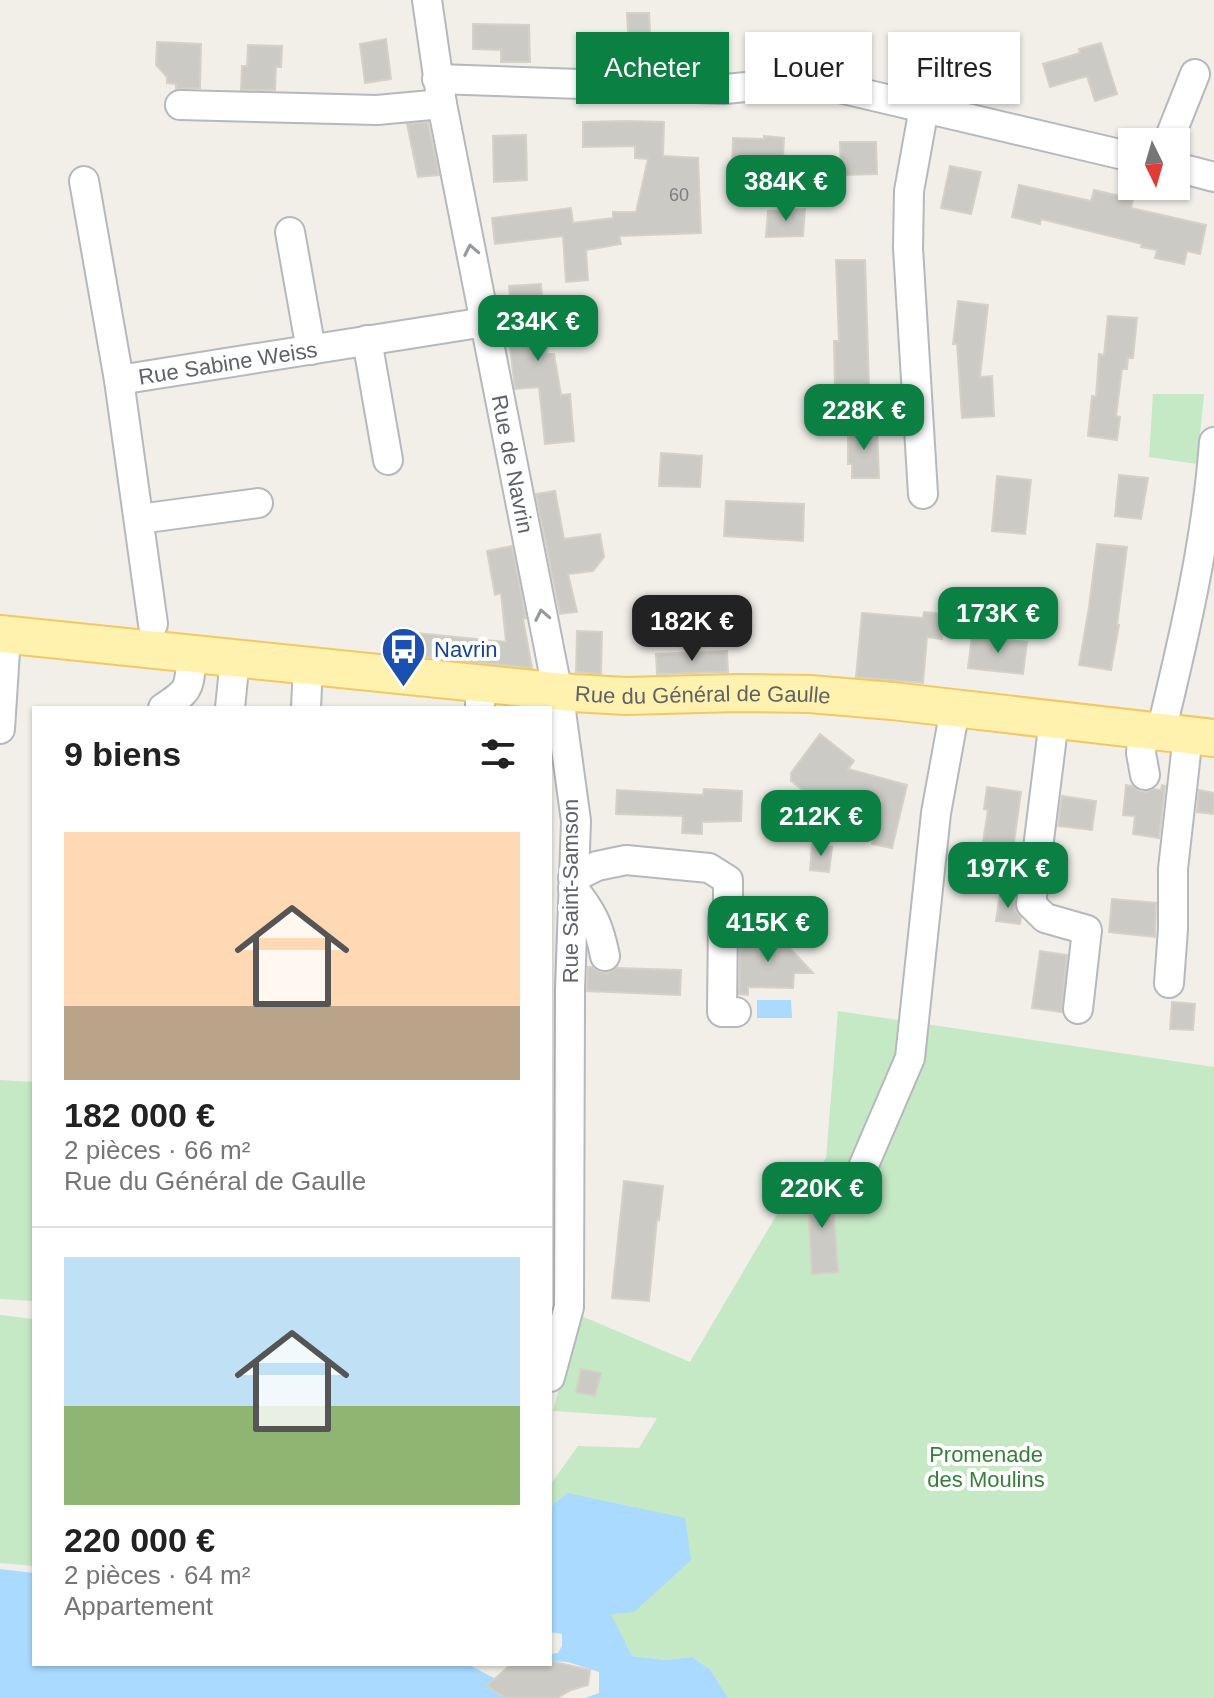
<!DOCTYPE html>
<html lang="fr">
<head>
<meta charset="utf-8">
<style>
  :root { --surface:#fff; --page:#f6f6f6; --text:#222; --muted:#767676; --line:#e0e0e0; --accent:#0b8043 }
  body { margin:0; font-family:Helvetica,sans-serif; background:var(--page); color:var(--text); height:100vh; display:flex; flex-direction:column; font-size:30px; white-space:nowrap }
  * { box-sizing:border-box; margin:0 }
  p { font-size:26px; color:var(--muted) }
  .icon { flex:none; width:44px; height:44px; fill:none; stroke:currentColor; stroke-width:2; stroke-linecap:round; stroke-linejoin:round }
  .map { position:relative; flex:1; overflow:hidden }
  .side { position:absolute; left:32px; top:706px; width:520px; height:960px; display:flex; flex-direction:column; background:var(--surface); border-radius:0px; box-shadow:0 2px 6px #0004 }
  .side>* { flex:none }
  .hud { position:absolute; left:576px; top:32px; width:518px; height:72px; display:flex; gap:16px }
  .needle { width:52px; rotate:175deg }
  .tools { position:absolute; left:1118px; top:128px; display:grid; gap:16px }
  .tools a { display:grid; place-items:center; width:72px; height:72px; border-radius:0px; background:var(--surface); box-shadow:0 2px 6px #0004; font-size:40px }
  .price { position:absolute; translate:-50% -68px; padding:0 18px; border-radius:16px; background:var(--accent); color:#fff; font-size:26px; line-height:52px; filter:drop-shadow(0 2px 4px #0008) }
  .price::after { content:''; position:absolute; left:50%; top:48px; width:24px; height:18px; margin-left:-12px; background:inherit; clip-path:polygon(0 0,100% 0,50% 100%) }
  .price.on { background:#222; color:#fff }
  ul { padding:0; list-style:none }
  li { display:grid; align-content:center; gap:16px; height:424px; padding:0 32px }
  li+li { border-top:2px solid var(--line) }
  li span { display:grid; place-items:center; height:248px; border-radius:0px; color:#555 }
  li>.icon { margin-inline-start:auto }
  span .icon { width:144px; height:144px; fill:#fffc; stroke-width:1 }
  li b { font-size:34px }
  h2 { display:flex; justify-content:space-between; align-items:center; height:96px; padding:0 32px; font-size:34px }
  .chip { padding:0 28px; border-radius:0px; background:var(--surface); box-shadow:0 2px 6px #0004; font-size:28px; line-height:72px }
  .chip.on { background:var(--accent); color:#fff }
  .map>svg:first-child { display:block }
  .green { fill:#c5e8c5 }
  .water { fill:#aadaff }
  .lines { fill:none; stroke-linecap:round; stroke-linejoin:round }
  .river { stroke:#aadaff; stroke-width:44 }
  .building { fill:#cccac5; stroke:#d6d1c6; stroke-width:2 }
  .minor-casing { stroke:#b5b8bc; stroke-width:32 }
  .major-casing { stroke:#f2c960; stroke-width:40 }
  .minor { stroke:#fff; stroke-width:28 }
  .major { stroke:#fff2af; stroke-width:36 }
  .oneway { stroke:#979a9d }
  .labels { text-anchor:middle; stroke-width:8; stroke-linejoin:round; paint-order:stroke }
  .number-label { font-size:18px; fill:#7a7d7f }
  .street-label { font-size:22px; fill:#5f6368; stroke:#fff }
  .transit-label { font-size:22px; fill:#164399; stroke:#fff; text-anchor:start }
  .park-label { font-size:22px; fill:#348238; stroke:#fff }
</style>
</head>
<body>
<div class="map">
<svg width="1214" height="1698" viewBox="0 0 1214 1698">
  <rect width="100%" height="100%" fill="#f1efe8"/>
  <g class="green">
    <path d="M 1153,394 L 1204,394 L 1197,464 L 1149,457 Z"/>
    <path d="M 838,1011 L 1214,1067 L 1214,1698 L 728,1698 L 710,1669 L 692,1657 L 666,1660 L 632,1656 L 610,1614 L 567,1493 L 550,1507 L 550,1485 L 578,1446 L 639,1448 L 657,1418 L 553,1411 L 579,1315 L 690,1362 L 803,1170 L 815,1176 L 826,1158 Z"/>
    <path d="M 0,1080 L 34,1082 L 34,1301 L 0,1299 Z"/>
    <path d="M 0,1315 L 34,1319 L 34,1566 L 0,1563 Z"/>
  </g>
  <g class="water">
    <path d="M 757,1000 L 791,1000 L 792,1018 L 757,1018 Z"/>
    <path d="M 567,1493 L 685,1518 L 691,1560 L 634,1612 L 611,1614 L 632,1656 L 666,1660 L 692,1657 L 710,1669 L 728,1698 L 585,1698 L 599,1693 L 599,1672 L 568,1662 L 550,1661 L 550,1654 L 558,1653 L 562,1646 L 562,1634 L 550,1632 L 550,1507 Z"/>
    <path d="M 0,1569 L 34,1573 L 34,1664 L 463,1664 L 466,1698 L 0,1698 Z"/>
  </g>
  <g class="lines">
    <path class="river" d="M 408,1679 L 452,1681 L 485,1698"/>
  </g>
  <g class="building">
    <path d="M 627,13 L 649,13 L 650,33 L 628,33 Z"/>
    <path d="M 473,24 L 529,25 L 530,62 L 501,62 L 501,50 L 473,49 Z"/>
    <path d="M 386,39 L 391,79 L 365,83 L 360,44 Z"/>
    <path d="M 1004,41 L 1011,64 L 979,74 L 972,51 Z"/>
    <path d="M 157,42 L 201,44 L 200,88 L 176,89 L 176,84 L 167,83 L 167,77 L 156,65 Z"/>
    <path d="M 1101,43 L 1117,94 L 1095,101 L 1087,76 L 1050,87 L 1043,64 L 1080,53 L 1079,49 Z"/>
    <path d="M 248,45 L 282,46 L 281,67 L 276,67 L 275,90 L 241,90 L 242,66 L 247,66 Z"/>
    <path d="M 627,121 L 664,122 L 663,156 L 698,158 L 701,233 L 619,236 L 621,244 L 586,250 L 588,280 L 566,282 L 563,236 L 495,244 L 492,218 L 571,208 L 573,223 L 613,218 L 613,212 L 636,212 L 648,159 L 635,158 L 635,146 L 583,147 L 583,122 Z"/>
    <path d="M 428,122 L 439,175 L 418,177 L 407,124 Z"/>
    <path d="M 526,135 L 527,180 L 494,182 L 493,136 Z"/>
    <path d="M 764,136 L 784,138 L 782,177 L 732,173 L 733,138 L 764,139 Z"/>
    <path d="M 840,142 L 876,142 L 877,174 L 841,175 Z"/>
    <path d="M 950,166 L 981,172 L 971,214 L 941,208 Z"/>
    <path d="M 1019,185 L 1091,201 L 1094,190 L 1133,199 L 1131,208 L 1206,225 L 1200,254 L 1187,251 L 1184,264 L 1155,258 L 1157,250 L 1141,247 L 1142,244 L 1041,219 L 1040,224 L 1012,217 Z"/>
    <path d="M 805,209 L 803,236 L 766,237 L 768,211 Z"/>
    <path d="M 836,260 L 865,260 L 869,387 L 835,387 L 834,341 L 839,341 Z"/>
    <path d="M 541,284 L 547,354 L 554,354 L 561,395 L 570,394 L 574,441 L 545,444 L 539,387 L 515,389 L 510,347 L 515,347 L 509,286 Z"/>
    <path d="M 958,301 L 988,305 L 980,377 L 992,376 L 994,416 L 962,418 L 957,344 L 953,344 Z"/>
    <path d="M 1108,316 L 1137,318 L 1133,358 L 1128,358 L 1127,369 L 1122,369 L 1116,416 L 1120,417 L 1117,440 L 1088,436 L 1092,396 L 1096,397 L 1099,354 L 1104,355 Z"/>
    <path d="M 877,427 L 879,478 L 852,478 L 852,464 L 848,464 L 848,428 Z"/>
    <path d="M 661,453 L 702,456 L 700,487 L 659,486 Z"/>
    <path d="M 1119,475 L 1148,478 L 1141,519 L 1115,516 Z"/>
    <path d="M 997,476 L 1031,480 L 1025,534 L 992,531 Z"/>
    <path d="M 555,491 L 564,539 L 600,534 L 604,557 L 593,571 L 568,574 L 577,612 L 560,614 L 536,494 Z"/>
    <path d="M 726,501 L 804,504 L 803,541 L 724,536 Z"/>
    <path d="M 1097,544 L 1127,547 L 1117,625 L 1119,625 L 1111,670 L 1079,665 L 1089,607 Z"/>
    <path d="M 512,546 L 526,618 L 523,619 L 532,668 L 395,654 L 397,631 L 506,642 L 501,593 L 495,595 L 487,551 Z"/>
    <path d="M 924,612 L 945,614 L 942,639 L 927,637 L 923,683 L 856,677 L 862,613 L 923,618 Z"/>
    <path d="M 577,631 L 602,632 L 601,674 L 576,672 Z"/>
    <path d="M 972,636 L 1027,642 L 1023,674 L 968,668 Z"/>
    <path d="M 727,651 L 728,672 L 657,674 L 656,654 Z"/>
    <path d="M 820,734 L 854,761 L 848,769 L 907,785 L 892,848 L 872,844 L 882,800 L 845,791 L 830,810 L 791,781 L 791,773 Z"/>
    <path d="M 1126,785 L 1132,786 L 1140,791 L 1147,792 L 1154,789 L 1161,790 L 1162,785 L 1165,786 L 1159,838 L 1133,834 L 1135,816 L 1123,815 Z"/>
    <path d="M 987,787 L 1021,792 L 1013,849 L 1005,849 L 1003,864 L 980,861 L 988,810 L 984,809 Z"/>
    <path d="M 704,789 L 742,791 L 741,821 L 702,822 L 702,834 L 682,833 L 683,816 L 616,814 L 617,790 L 703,795 Z"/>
    <path d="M 1199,790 L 1214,793 L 1214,814 L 1197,812 Z"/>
    <path d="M 1062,796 L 1096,801 L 1092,830 L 1058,826 Z"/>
    <path d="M 812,845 L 832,847 L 829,872 L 810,870 Z"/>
    <path d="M 1000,894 L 1015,896 L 1015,909 L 1021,918 L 1020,924 L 996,921 Z"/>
    <path d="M 1112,899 L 1156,903 L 1155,937 L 1109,932 Z"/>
    <path d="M 770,927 L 813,973 L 794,973 L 793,988 L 748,987 L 748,995 L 739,994 L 740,941 L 742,939 L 749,946 Z"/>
    <path d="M 1040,951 L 1067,955 L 1062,1012 L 1032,1008 Z"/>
    <path d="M 588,967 L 592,967 L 601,972 L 608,973 L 617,968 L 681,970 L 680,995 L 587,991 Z"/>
    <path d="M 1172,1002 L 1195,1004 L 1193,1030 L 1170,1029 Z"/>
    <path d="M 624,1181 L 663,1186 L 659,1220 L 657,1219 L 649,1301 L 612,1298 Z"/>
    <path d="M 832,1186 L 838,1272 L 812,1274 L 807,1187 Z"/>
    <path d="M 581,1369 L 601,1373 L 595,1396 L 576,1392 Z"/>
    <path d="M 550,1661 L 590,1670 L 588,1685 L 571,1690 L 557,1698 L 506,1698 L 487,1686 L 511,1664 L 550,1664 Z"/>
  </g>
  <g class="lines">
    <defs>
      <g id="minor">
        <path id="s1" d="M 427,0 L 442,104 L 560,704 L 576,821 L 570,989 L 569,1307 L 550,1377"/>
        <path d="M 437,79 L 725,89 L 787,83 L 831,86 L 1132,157"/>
        <path d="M 180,105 L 377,110 L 442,104"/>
        <path d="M 1168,142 L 1195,74"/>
        <path d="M 1176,167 L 1214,177"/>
        <path d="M 84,181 L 119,380 L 153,624"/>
        <path d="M 290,232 L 311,350"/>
        <path d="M 367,340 L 388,460"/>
        <path id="s2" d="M 119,380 L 485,322"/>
        <path d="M 923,494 L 908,248 L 909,191 L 924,108"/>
        <path d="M 139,519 L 258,503"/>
        <path d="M 480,682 L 480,708"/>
        <path d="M 163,708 C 193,688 188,688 192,654"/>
        <path d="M 230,708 L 235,658"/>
        <path d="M 306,708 L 308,665"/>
        <path d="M 1054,720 L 1031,904 L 1045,918 L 1087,930 L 1078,1009"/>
        <path d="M 0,729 L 6,635"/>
        <path d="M 1143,730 L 1141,753 L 1145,775"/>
        <path d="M 1161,732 C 1184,637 1207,540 1214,442"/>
        <path d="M 573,878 L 597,866 L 626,860 L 709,868 L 728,880 L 728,908 L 723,918 L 722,1012 L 736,1012"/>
        <path d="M 573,888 C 593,913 599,926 605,956"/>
        <path d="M 1169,983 L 1173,929 L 1173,869 L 1188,735"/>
        <path d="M 851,1195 L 910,1058 L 936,813 L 955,709"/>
      </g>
      <g id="major">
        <path id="s3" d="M 0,634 L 573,693 L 626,696 L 737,693 L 810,694 L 892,701 L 1214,738"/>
      </g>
    </defs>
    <use href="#minor" class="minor-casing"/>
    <use href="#major" class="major-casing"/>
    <use href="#minor" class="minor"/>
    <use href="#major" class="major"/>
  </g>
  <defs><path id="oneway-chevron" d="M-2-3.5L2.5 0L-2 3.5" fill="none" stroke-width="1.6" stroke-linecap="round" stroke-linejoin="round" transform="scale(2)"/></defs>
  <g class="oneway">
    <use href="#oneway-chevron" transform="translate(471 250) rotate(-101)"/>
    <use href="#oneway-chevron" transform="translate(542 615) rotate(-101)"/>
  </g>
  <defs>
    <symbol id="bus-pin" viewBox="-11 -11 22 30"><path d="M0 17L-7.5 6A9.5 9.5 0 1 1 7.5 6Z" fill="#1a4fb4" stroke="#fff"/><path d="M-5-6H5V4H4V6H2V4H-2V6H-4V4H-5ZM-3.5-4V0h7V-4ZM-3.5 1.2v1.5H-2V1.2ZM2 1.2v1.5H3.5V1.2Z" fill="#fff"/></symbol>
  </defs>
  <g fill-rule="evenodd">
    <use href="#bus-pin" x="378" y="624" width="51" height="69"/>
  </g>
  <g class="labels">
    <g class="number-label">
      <text x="679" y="201">60</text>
    </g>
    <g class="street-label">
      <text dy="8" stroke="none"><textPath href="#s2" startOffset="110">Rue Sabine Weiss</textPath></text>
      <text dy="8" stroke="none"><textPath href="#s1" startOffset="472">Rue de Navrin</textPath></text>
      <text dy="8" stroke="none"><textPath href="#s3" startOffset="706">Rue du Général de Gaulle</textPath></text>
      <text transform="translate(570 891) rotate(-90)" y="8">Rue Saint-Samson</text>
    </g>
    <g class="transit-label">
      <text x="434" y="657">Navrin</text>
    </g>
    <g class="park-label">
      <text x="986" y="1462">Promenade<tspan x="986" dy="25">des Moulins</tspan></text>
    </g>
  </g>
</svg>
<div class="tools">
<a><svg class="needle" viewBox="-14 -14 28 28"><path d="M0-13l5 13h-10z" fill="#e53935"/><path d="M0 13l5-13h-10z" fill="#767676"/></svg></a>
</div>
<b class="price" style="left:786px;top:223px">384K €</b>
<b class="price" style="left:538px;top:363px">234K €</b>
<b class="price" style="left:864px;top:452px">228K €</b>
<b class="price" style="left:998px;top:655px">173K €</b>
<b class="price on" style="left:692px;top:663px">182K €</b>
<b class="price" style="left:821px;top:858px">212K €</b>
<b class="price" style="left:1008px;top:910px">197K €</b>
<b class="price" style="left:768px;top:964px">415K €</b>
<b class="price" style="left:822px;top:1230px">220K €</b>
<div class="hud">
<a class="chip on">Acheter</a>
<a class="chip">Louer</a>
<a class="chip">Filtres</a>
</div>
<section class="side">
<h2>9 biens<svg class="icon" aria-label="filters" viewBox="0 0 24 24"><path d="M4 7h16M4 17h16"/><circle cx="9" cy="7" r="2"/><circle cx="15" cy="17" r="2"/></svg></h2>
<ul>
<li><span style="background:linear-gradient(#ffd9b3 70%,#b9a48a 0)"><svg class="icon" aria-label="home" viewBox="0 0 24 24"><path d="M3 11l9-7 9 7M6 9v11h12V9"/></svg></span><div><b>182 000 €</b><p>2 pièces · 66 m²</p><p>Rue du Général de Gaulle</p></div></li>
<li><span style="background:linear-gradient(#bfe0f5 60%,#8fb573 0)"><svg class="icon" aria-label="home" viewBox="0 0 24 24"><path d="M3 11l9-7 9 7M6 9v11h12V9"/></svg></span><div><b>220 000 €</b><p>2 pièces · 64 m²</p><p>Appartement</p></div></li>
</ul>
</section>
</div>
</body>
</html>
